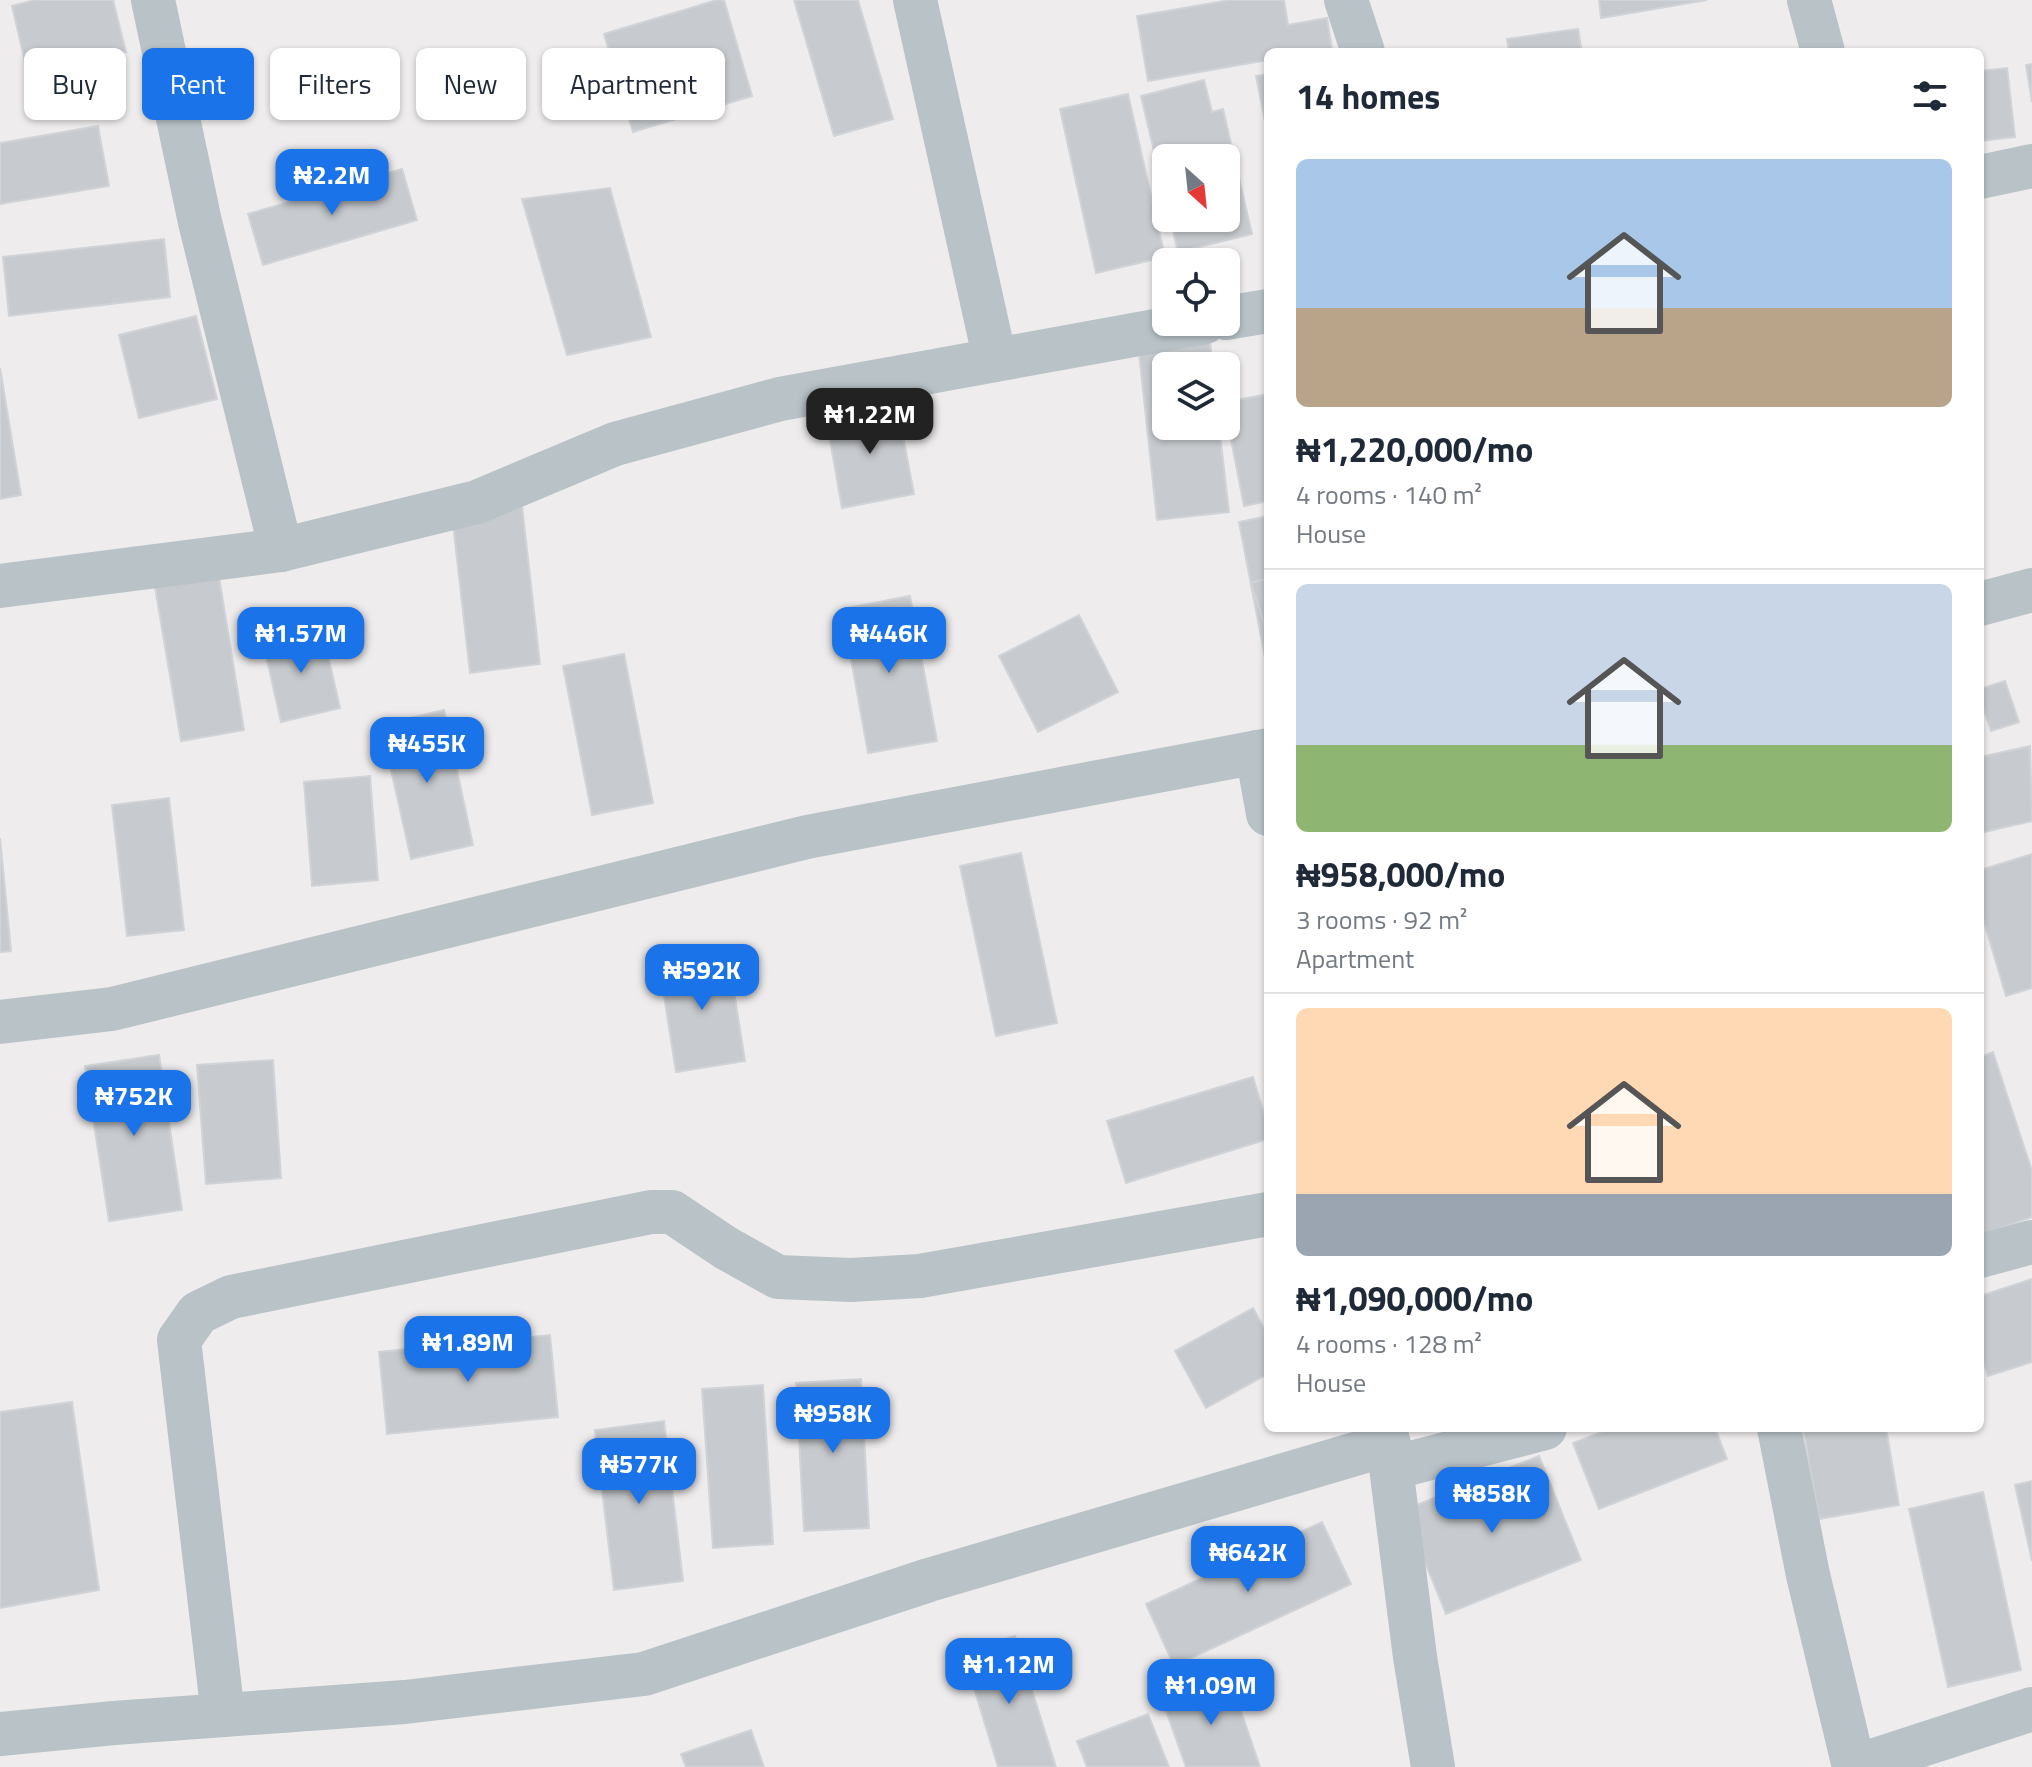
<!DOCTYPE html>
<html lang="en">
<head>
<meta charset="utf-8">
<style>
  :root { --surface:#fff; --page:#f2f2f3; --text:#1f2937; --muted:#747a83; --line:#e0e1e3; --accent:#1a73e8 }
  body { margin:0; font-family:"Titillium Web",sans-serif; background:var(--page); color:var(--text); height:100vh; display:flex; flex-direction:column; font-size:30px; white-space:nowrap }
  * { box-sizing:border-box; margin:0 }
  p { font-size:26px; color:var(--muted) }
  .icon { flex:none; width:44px; height:44px; fill:none; stroke:currentColor; stroke-width:2; stroke-linecap:round; stroke-linejoin:round }
  .map { position:relative; flex:1; overflow:hidden }
  .drawer { position:absolute; left:1264px; top:48px; width:720px; height:1384px; display:flex; flex-direction:column; background:var(--surface); border-radius:12px; box-shadow:0 2px 6px #0004 }
  .drawer>* { flex:none }
  .top-card { position:absolute; left:24px; top:48px; width:760px; height:72px; display:flex; gap:16px }
  .needle { width:52px; rotate:153deg }
  .tools { position:absolute; left:1152px; top:144px; display:grid; gap:16px }
  .tools a { display:grid; place-items:center; width:88px; height:88px; border-radius:12px; background:var(--surface); box-shadow:0 2px 6px #0004; font-size:40px }
  .price { position:absolute; translate:-50% -68px; padding:0 18px; border-radius:16px; background:var(--accent); color:#fff; font-size:26px; line-height:52px; filter:drop-shadow(0 2px 4px #0008) }
  .price::after { content:''; position:absolute; left:50%; top:48px; width:24px; height:18px; margin-left:-12px; background:inherit; clip-path:polygon(0 0,100% 0,50% 100%) }
  .price.active { background:#222; color:#fff }
  ul { padding:0; list-style:none }
  li { display:grid; align-content:center; gap:16px; height:424px; padding:0 32px }
  li+li { border-top:2px solid var(--line) }
  li span { display:grid; place-items:center; height:248px; border-radius:12px; color:#555 }
  li>.icon { margin-inline-start:auto }
  span .icon { width:144px; height:144px; fill:#fffc; stroke-width:1 }
  li b { font-size:34px }
  h2 { display:flex; justify-content:space-between; align-items:center; height:96px; padding:0 32px; font-size:34px }
  .tag { padding:0 28px; border-radius:12px; background:var(--surface); box-shadow:0 2px 6px #0004; font-size:28px; line-height:72px }
  .tag.active { background:var(--accent); color:#fff }
  .map>svg:first-child { display:block }
  .building { fill:#c7cace; stroke:#d0d3d7; stroke-width:2 }
  .lines { fill:none; stroke-linecap:round; stroke-linejoin:round }
  .minor { stroke:#b8c2c7; stroke-width:44 }
</style>
</head>
<body>
<div class="map">
<svg width="2032" height="1767" viewBox="0 0 2032 1767">
  <rect width="100%" height="100%" fill="#eeecec"/>
  <g class="building">
    <path d="M 35,0 L 113,0 L 126,52 L 28,75 L 12,6 Z"/>
    <path d="M 717,0 L 724,0 L 752,96 L 633,132 L 604,34 Z"/>
    <path d="M 794,0 L 858,0 L 893,119 L 834,136 Z"/>
    <path d="M 1230,0 L 1284,0 L 1288,25 L 1327,18 L 1332,49 L 1314,52 L 1268,52 L 1268,60 L 1148,81 L 1137,16 Z"/>
    <path d="M 1599,0 L 1707,0 L 1601,18 Z"/>
    <path d="M 1578,29 L 1582,52 L 1509,52 L 1507,39 Z"/>
    <path d="M 2032,64 L 2032,102 L 2026,65 Z"/>
    <path d="M 2007,68 L 2015,137 L 1980,141 L 1980,71 Z"/>
    <path d="M 1268,74 L 1268,136 L 1256,76 Z"/>
    <path d="M 1204,80 L 1212,112 L 1223,109 L 1252,234 L 1178,252 L 1170,218 L 1226,218 L 1226,158 L 1166,158 L 1166,202 L 1141,96 Z"/>
    <path d="M 1128,94 L 1165,257 L 1096,273 L 1060,109 Z"/>
    <path d="M 98,126 L 109,186 L 0,204 L 0,143 Z"/>
    <path d="M 402,169 L 417,220 L 263,265 L 248,214 Z"/>
    <path d="M 610,188 L 651,337 L 567,355 L 522,199 Z"/>
    <path d="M 164,239 L 170,297 L 9,316 L 3,257 Z"/>
    <path d="M 196,316 L 217,399 L 139,418 L 119,335 Z"/>
    <path d="M 1209,334 L 1213,366 L 1166,366 L 1166,426 L 1219,426 L 1229,512 L 1157,520 L 1138,343 Z"/>
    <path d="M 0,368 L 21,495 L 0,499 Z"/>
    <path d="M 1268,394 L 1268,501 L 1244,506 L 1226,414 L 1226,402 Z"/>
    <path d="M 897,404 L 914,494 L 842,508 L 826,417 Z"/>
    <path d="M 522,506 L 540,664 L 470,673 L 452,515 Z"/>
    <path d="M 1268,516 L 1268,673 L 1239,522 Z"/>
    <path d="M 219,577 L 244,730 L 181,741 L 155,587 Z"/>
    <path d="M 1268,578 L 1268,636 L 1251,583 Z"/>
    <path d="M 910,596 L 937,741 L 868,753 L 842,609 Z"/>
    <path d="M 1079,615 L 1118,692 L 1038,732 L 999,656 Z"/>
    <path d="M 322,629 L 340,708 L 281,722 L 263,642 Z"/>
    <path d="M 624,654 L 653,803 L 592,815 L 563,666 Z"/>
    <path d="M 2005,681 L 2019,722 L 1991,731 L 1980,698 L 1980,689 Z"/>
    <path d="M 444,710 L 473,845 L 411,859 L 381,725 Z"/>
    <path d="M 2030,746 L 2032,821 L 1980,833 L 1980,757 Z"/>
    <path d="M 370,776 L 378,880 L 312,886 L 304,782 Z"/>
    <path d="M 169,798 L 184,930 L 127,936 L 112,805 Z"/>
    <path d="M 0,838 L 11,951 L 0,952 Z"/>
    <path d="M 1021,853 L 1057,1023 L 996,1036 L 960,866 Z"/>
    <path d="M 2032,854 L 2032,988 L 2006,996 L 1980,908 L 1980,870 Z"/>
    <path d="M 728,953 L 745,1061 L 676,1072 L 659,964 Z"/>
    <path d="M 1993,1052 L 2032,1171 L 2032,1217 L 1980,1235 L 1980,1057 Z"/>
    <path d="M 159,1055 L 182,1210 L 109,1221 L 85,1066 Z"/>
    <path d="M 273,1060 L 281,1178 L 206,1184 L 197,1065 Z"/>
    <path d="M 1253,1077 L 1268,1127 L 1268,1139 L 1126,1183 L 1107,1121 Z"/>
    <path d="M 2032,1279 L 2032,1362 L 1988,1376 L 1980,1351 L 1980,1296 Z"/>
    <path d="M 1253,1308 L 1268,1336 L 1268,1374 L 1206,1408 L 1175,1351 Z"/>
    <path d="M 550,1335 L 558,1417 L 387,1434 L 379,1352 Z"/>
    <path d="M 861,1379 L 869,1528 L 804,1531 L 796,1383 Z"/>
    <path d="M 763,1385 L 773,1544 L 713,1548 L 702,1389 Z"/>
    <path d="M 72,1402 L 99,1590 L 0,1608 L 0,1412 Z"/>
    <path d="M 664,1421 L 683,1581 L 614,1590 L 595,1430 Z"/>
    <path d="M 1612,1428 L 1715,1428 L 1727,1459 L 1599,1509 L 1573,1443 Z"/>
    <path d="M 1803,1428 L 1886,1428 L 1899,1505 L 1819,1519 Z"/>
    <path d="M 1539,1456 L 1581,1560 L 1446,1614 L 1404,1510 Z"/>
    <path d="M 2032,1481 L 2032,1561 L 2015,1485 Z"/>
    <path d="M 1983,1492 L 2021,1670 L 1948,1687 L 1909,1509 Z"/>
    <path d="M 1322,1522 L 1351,1584 L 1174,1666 L 1146,1604 Z"/>
    <path d="M 1015,1636 L 1056,1767 L 998,1767 L 963,1652 Z"/>
    <path d="M 1229,1676 L 1260,1767 L 1186,1767 L 1162,1699 Z"/>
    <path d="M 1148,1714 L 1169,1767 L 1087,1767 L 1077,1741 Z"/>
    <path d="M 751,1730 L 764,1767 L 686,1767 L 681,1754 Z"/>
  </g>
  <g class="lines">
    <g class="minor">
      <path d="M 153,0 L 200,222 L 281,550"/>
      <path d="M 915,0 L 995,360"/>
      <path d="M 1346,0 L 1363,52"/>
      <path d="M 1809,0 L 1823,52"/>
      <path d="M 1980,177 L 2032,166"/>
      <path d="M 1226,318 L 1268,311"/>
      <path d="M 0,586 L 281,550 L 477,502 L 615,444 L 780,399 L 1205,322"/>
      <path d="M 1980,604 L 2032,590"/>
      <path d="M 1257,752 L 1268,814"/>
      <path d="M 0,1022 L 112,1009 L 807,837 L 1268,750"/>
      <path d="M 1980,1256 L 2032,1242"/>
      <path d="M 1386,1428 L 1415,1657 L 1433,1767"/>
      <path d="M 1779,1428 L 1808,1575 L 1854,1767"/>
      <path d="M 1392,1468 L 1545,1428"/>
      <path d="M 223,1715 L 179,1340 L 198,1313 L 231,1297 L 651,1212 L 672,1212 L 726,1248 L 778,1277 L 851,1280 L 920,1276 L 1268,1214"/>
      <path d="M 0,1734 L 114,1723 L 405,1702 L 644,1674 L 929,1580 L 1389,1444"/>
      <path d="M 1854,1767 L 2032,1709"/>
    </g>
  </g>
</svg>
<div class="tools">
<a><svg class="needle" viewBox="-14 -14 28 28"><path d="M0-13l5 13h-10z" fill="#e53935"/><path d="M0 13l5-13h-10z" fill="#747a83"/></svg></a>
<a><svg class="icon" aria-label="locate" viewBox="0 0 24 24"><circle cx="12" cy="12" r="6"/><path d="M12 2v4M12 18v4M2 12h4M18 12h4"/></svg></a>
<a><svg class="icon" aria-label="layers" viewBox="0 0 24 24"><path d="M12 4l9 5-9 5-9-5zM3 14l9 5 9-5"/></svg></a>
</div>
<b class="price" style="left:332px;top:217px">₦2.2M</b>
<b class="price active" style="left:870px;top:456px">₦1.22M</b>
<b class="price" style="left:301px;top:675px">₦1.57M</b>
<b class="price" style="left:889px;top:675px">₦446K</b>
<b class="price" style="left:427px;top:785px">₦455K</b>
<b class="price" style="left:702px;top:1012px">₦592K</b>
<b class="price" style="left:134px;top:1138px">₦752K</b>
<b class="price" style="left:468px;top:1384px">₦1.89M</b>
<b class="price" style="left:833px;top:1455px">₦958K</b>
<b class="price" style="left:639px;top:1506px">₦577K</b>
<b class="price" style="left:1492px;top:1535px">₦858K</b>
<b class="price" style="left:1248px;top:1594px">₦642K</b>
<b class="price" style="left:1009px;top:1706px">₦1.12M</b>
<b class="price" style="left:1211px;top:1727px">₦1.09M</b>
<div class="top-card">
<a class="tag">Buy</a>
<a class="tag active">Rent</a>
<a class="tag">Filters</a>
<a class="tag">New</a>
<a class="tag">Apartment</a>
</div>
<section class="drawer">
<h2>14 homes<svg class="icon" aria-label="filters" viewBox="0 0 24 24"><path d="M4 7h16M4 17h16"/><circle cx="9" cy="7" r="2"/><circle cx="15" cy="17" r="2"/></svg></h2>
<ul>
<li><span style="background:linear-gradient(#a9c7e8 60%,#b9a48a 0)"><svg class="icon" aria-label="home" viewBox="0 0 24 24"><path d="M3 11l9-7 9 7M6 9v11h12V9"/></svg></span><div><b>₦1,220,000/mo</b><p>4 rooms · 140 m²</p><p>House</p></div></li>
<li><span style="background:linear-gradient(#c9d6e8 65%,#8fb573 0)"><svg class="icon" aria-label="home" viewBox="0 0 24 24"><path d="M3 11l9-7 9 7M6 9v11h12V9"/></svg></span><div><b>₦958,000/mo</b><p>3 rooms · 92 m²</p><p>Apartment</p></div></li>
<li><span style="background:linear-gradient(#ffd9b3 75%,#9aa5b1 0)"><svg class="icon" aria-label="home" viewBox="0 0 24 24"><path d="M3 11l9-7 9 7M6 9v11h12V9"/></svg></span><div><b>₦1,090,000/mo</b><p>4 rooms · 128 m²</p><p>House</p></div></li>
</ul>
</section>
</div>
</body>
</html>
